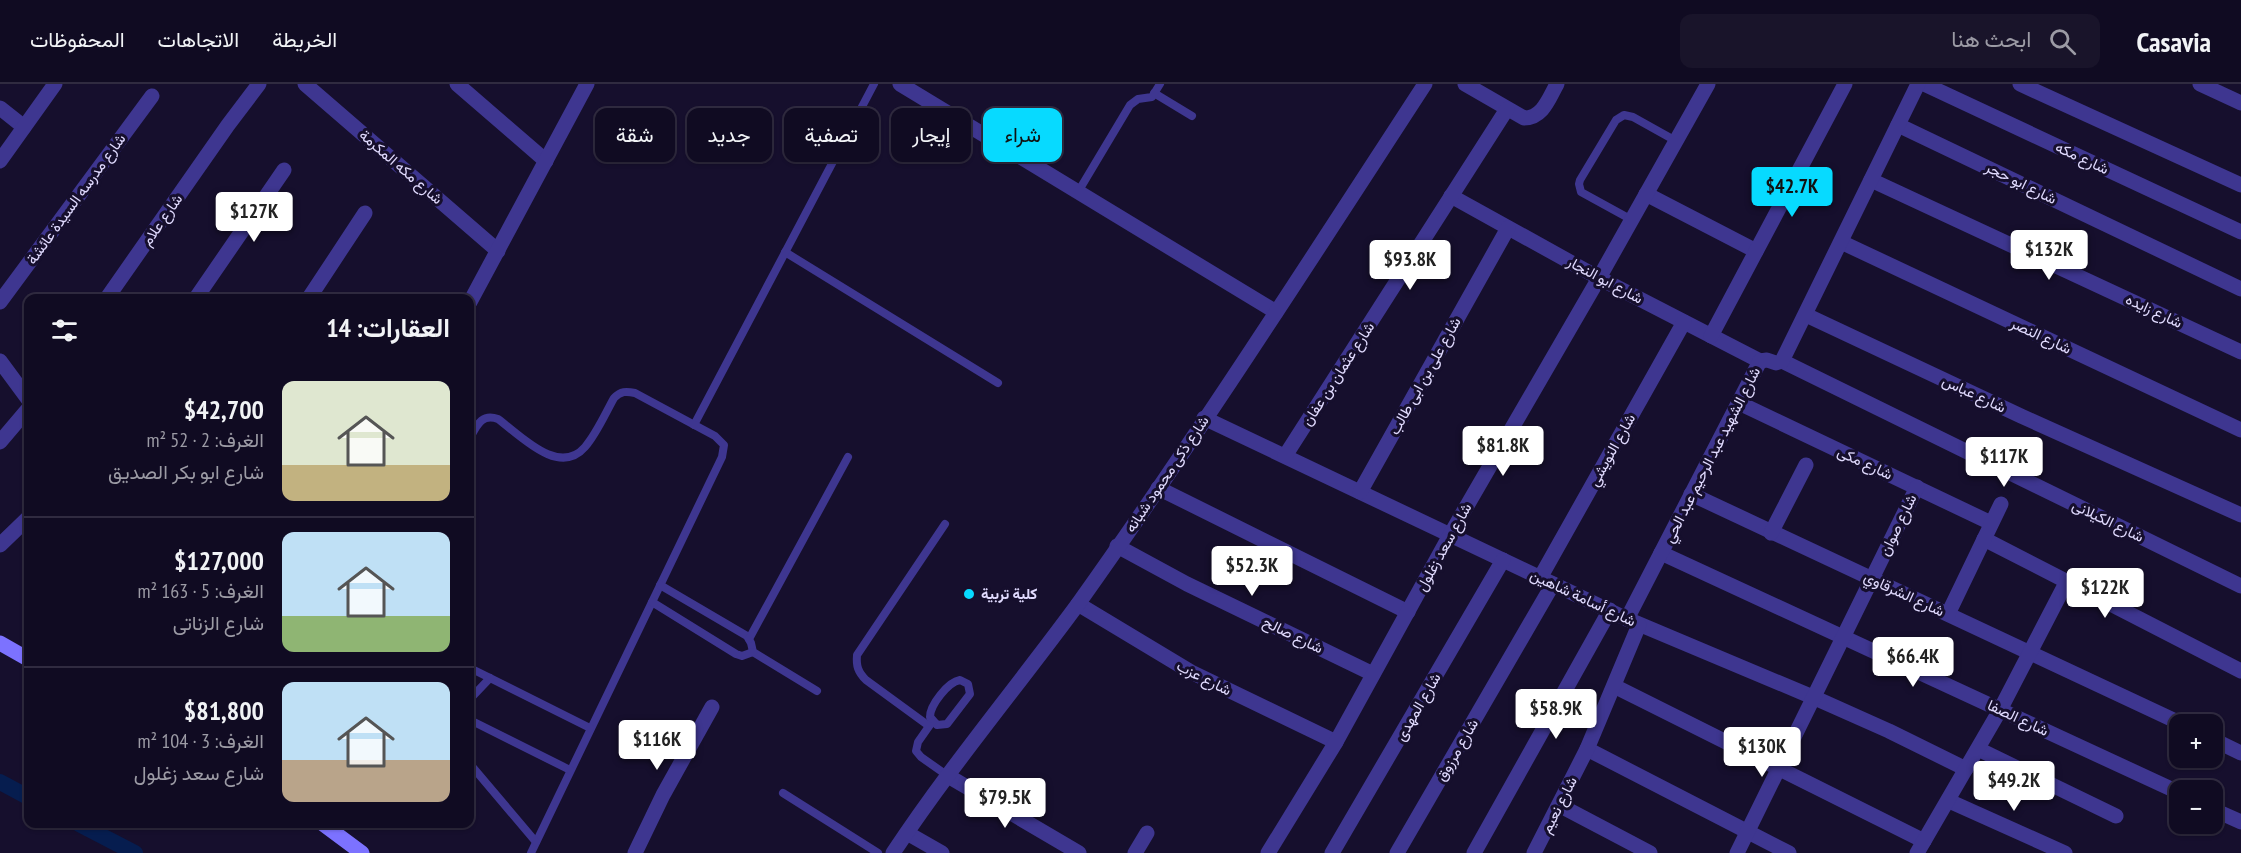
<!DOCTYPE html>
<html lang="ar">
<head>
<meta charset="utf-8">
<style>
  :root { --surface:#100b22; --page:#19142a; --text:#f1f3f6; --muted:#9c9ba5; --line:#302b40; --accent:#07daff }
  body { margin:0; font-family:"PT Sans Narrow",Vazirmatn,sans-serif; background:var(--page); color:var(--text); direction:rtl; height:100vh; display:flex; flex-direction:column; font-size:22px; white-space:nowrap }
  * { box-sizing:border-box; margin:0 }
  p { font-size:20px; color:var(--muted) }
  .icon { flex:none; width:33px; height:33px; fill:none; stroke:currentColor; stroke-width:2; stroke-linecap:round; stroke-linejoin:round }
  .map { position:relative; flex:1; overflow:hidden; direction:ltr }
  .details { position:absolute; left:24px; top:210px; width:450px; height:534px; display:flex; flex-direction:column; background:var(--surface); border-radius:12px; box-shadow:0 2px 4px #0004,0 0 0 2px var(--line); direction:rtl }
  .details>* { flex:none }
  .hud { position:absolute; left:492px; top:24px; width:570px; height:54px; direction:rtl; display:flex; gap:12px }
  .tools { position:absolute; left:2169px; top:630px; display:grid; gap:12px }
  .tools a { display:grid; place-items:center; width:54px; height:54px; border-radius:12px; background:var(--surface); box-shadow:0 2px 4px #0004,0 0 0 2px var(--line); font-size:30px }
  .price { position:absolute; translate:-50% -51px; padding:0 14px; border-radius:6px; background:#fff; color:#222; font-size:20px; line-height:39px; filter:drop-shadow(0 2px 3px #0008) }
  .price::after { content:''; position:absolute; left:50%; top:36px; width:18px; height:14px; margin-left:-9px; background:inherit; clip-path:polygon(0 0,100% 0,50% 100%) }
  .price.active { background:var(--accent); color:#111 }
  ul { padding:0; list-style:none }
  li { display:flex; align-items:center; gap:18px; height:150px; padding:0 24px }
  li+li { border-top:2px solid var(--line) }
  li span { display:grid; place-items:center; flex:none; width:168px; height:120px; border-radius:12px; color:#555 }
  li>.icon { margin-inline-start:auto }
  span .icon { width:72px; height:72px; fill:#fffc; stroke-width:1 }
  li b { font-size:26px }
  h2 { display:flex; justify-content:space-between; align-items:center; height:72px; padding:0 24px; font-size:26px }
  .pill { padding:0 21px; border-radius:12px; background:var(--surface); box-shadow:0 2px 4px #0004,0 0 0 2px var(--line); font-size:21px; line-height:54px }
  .pill.active { background:var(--accent); color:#111 }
  header { display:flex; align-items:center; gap:36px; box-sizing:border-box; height:84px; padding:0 30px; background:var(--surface); border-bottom:2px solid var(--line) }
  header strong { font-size:28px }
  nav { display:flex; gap:33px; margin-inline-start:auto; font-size:21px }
  .search { width:420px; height:54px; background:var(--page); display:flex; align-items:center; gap:15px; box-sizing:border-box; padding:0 21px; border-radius:12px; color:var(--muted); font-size:22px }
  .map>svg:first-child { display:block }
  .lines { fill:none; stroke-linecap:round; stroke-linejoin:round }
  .canal { stroke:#061d4f; stroke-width:16 }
  .service { stroke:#3e3690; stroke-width:8 }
  .minor { stroke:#3e3690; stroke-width:15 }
  .tertiary { stroke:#3e3690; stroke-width:15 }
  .secondary { stroke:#7c72ff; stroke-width:15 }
  .poi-dot { fill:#07daff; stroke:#160f2d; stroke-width:2 }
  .labels { text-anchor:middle; stroke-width:6; stroke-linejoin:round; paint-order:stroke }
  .street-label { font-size:15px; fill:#e1dbff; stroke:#160f2d }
  .poi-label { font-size:15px; font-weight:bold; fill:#e1dbff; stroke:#160f2d; text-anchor:start }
</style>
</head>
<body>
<header>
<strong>Casavia</strong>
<div class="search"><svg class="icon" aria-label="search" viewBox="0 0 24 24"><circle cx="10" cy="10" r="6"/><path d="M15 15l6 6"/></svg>ابحث هنا</div>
<nav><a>الخريطة</a><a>الاتجاهات</a><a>المحفوظات</a></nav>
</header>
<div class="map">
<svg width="2241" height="769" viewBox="0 0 2241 769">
  <rect width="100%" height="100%" fill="#160f2d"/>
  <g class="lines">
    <g class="canal">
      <path d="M 0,698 L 28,713"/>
      <path d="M 79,740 L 135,769"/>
    </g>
    <g class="service">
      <path d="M 1154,9 L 1192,32"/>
      <path d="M 1078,108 L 1130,21 L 1138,15 L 1152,13 L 1160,0"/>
      <path d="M 1632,136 L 1581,108 L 1579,100 L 1580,96 L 1616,36 L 1624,31 L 1633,33 L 1676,57"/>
      <path d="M 785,168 L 998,299"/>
      <path d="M 694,341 L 874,0"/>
      <path d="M 470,354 C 477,341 482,329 498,335 C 521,352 559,393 585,363 C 597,349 605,330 614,314 C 621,307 626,307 635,309 L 715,352 L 724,361 L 722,373 L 531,769"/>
      <path d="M 660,501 L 747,552 L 751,559 L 753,568 L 817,607"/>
      <path d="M 652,518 L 736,570 L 742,572 L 753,568"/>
      <path d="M 749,555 L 848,373"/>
      <path d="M 470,584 L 590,644"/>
      <path d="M 960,596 L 968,600 L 970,610 L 947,640 L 937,641 L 930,633 C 930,621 948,598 960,596 Z"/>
      <path d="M 470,615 L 490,594"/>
      <path d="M 470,636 L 570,686"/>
      <path d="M 932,638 L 918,658 L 916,667 L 921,673 L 948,692"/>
      <path d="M 929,642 L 866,596 C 858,588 856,582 857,571 L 945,440"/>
      <path d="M 470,680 L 536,758"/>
      <path d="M 783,709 L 878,769"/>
    </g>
    <g class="minor">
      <path d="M 305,0 L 498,167"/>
      <path d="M 457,0 L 546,77"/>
      <path d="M 900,0 L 1276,228"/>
      <path d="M 1465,0 L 1524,34 C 1543,34 1549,14 1557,0"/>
      <path d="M 1924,0 L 2241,148"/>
      <path d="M 2020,0 L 2241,101"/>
      <path d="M 2200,0 L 2241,19"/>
      <path d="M 0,24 L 24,43"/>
      <path d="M 1898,41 L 2241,205"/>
      <path d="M 0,77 L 55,0"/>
      <path d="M 1871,96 L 2241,268"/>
      <path d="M 1646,110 L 1756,167"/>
      <path d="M 1451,112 L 1599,194 L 1760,277"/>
      <path d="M 1841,158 L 2241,346"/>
      <path d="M 107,214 L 228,41 L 259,0"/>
      <path d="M 196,214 L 284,86"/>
      <path d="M 309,214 L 365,129"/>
      <path d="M 0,218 L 152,12"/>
      <path d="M 1806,231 L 2021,332 L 2241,431"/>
      <path d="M 1711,252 L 1845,0"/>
      <path d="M 0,277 L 28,315"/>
      <path d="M 1782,277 L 2241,502"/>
      <path d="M 1739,319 L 1991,439"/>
      <path d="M 1204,334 L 1627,535 L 1815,614 L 1889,647 L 1966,685"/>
      <path d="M 0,358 L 28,325"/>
      <path d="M 1285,372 L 1507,25"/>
      <path d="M 1158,404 L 1408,528"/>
      <path d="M 1360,408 L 1508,144"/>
      <path d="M 1691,410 L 2182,640"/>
      <path d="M 1771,449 L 1806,381"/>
      <path d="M 1984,455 L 2241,587"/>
      <path d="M 0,461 L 28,434"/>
      <path d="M 1117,462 L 1187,500 L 1373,590"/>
      <path d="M 1661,469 L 2180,709"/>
      <path d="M 1540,494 L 1684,238"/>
      <path d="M 1078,520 L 1191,588 L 1336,658"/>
      <path d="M 1948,530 L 2001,420"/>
      <path d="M 1627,535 L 1760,277 L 1767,276 L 1776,279 L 1782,277 L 1918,0"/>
      <path d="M 1614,602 L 1924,757"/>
      <path d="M 2212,655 L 2241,669"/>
      <path d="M 1587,665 L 1789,769"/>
      <path d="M 1978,665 L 2116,732"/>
      <path d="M 948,692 L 1079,769"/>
      <path d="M 1949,717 L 2065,769"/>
      <path d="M 1559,721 L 1650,769"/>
      <path d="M 2212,725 L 2241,738"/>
      <path d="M 907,749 L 942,769"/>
      <path d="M 635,769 L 663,711 L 712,623"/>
      <path d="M 893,769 C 950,683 1017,603 1078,520 C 1199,350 1311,175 1425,0"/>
      <path d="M 1135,769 L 1147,749"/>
      <path d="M 1332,769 L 1503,476"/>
      <path d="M 1397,769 L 1553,500"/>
      <path d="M 1474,769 L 1610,526"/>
      <path d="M 1534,769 L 1587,665 L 1639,541"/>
      <path d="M 1737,769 L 1917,403"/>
      <path d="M 1917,769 L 2000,626 L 2067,497"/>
    </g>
    <g class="tertiary">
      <path d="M 470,218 L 587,0"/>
      <path d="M 1268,769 L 1336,658 L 1450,451 L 1599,194 L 1708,0"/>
    </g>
    <g class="secondary">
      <path d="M 0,559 L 28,575"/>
      <path d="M 323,740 L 362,769"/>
    </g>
  </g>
  <circle class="poi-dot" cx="969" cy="510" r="6"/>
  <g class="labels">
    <g class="street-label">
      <text transform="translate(2082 74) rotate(25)" y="5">شارع مكه</text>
      <text transform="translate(401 83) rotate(41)" y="5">شارع مكه المكرمة</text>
      <text transform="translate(2021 99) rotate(26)" y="5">شارع ابو حجر</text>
      <text transform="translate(76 115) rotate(-54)" y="5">شارع مدرسه السيدة عائشة</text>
      <text transform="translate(162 136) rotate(-55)" y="5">شارع علام</text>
      <text transform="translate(1605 196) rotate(28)" y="5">شارع ابو النجار</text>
      <text transform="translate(2154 227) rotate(25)" y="5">شارع زايده</text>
      <text transform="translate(2041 252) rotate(25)" y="5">شارع النصر</text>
      <text transform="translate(1338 290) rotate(-57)" y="5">شارع عثمان بن عفان</text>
      <text transform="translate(1425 292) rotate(-61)" y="5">شارع على بن ابى طالب</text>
      <text transform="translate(1974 310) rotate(25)" y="5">شارع عباس</text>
      <text transform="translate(1612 366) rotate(-61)" y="5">شارع النويشي</text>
      <text transform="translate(1712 371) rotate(-63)" y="5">شارع الشهيد عبد الرحيم عبد الحي</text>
      <text transform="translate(1865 379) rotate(25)" y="5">شارع مكى</text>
      <text transform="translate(1167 390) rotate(-56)" y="5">شارع ذكى محمود شبانه</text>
      <text transform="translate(2108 437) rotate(26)" y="5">شارع الكيلانى</text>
      <text transform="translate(1898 441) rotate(-64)" y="5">شارع صوان</text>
      <text transform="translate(1444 463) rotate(-61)" y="5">شارع سعد زغلول</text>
      <text transform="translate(1904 510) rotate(25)" y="5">شارع الشرقاوي</text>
      <text transform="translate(1583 514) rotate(25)" y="5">شارع أسامة شاهين</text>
      <text transform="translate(1293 551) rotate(26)" y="5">شارع صالح</text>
      <text transform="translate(1204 594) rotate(27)" y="5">شارع عزب</text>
      <text transform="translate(1418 623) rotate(-60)" y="5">شارع المهدى</text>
      <text transform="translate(2018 634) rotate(25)" y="5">شارع الصفا</text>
      <text transform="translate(1457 666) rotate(-60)" y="5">شارع مرزوق</text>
      <text transform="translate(1559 721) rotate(-63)" y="5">شارع نعيم</text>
    </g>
    <g class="poi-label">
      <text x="981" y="515">كلية تربية</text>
    </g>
  </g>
</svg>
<div class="tools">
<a>+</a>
<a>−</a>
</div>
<b class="price active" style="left:1792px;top:134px">$42.7K</b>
<b class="price" style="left:254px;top:159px">$127K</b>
<b class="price" style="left:2049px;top:197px">$132K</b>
<b class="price" style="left:1410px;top:207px">$93.8K</b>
<b class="price" style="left:1503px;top:393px">$81.8K</b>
<b class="price" style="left:2004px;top:404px">$117K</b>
<b class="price" style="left:1252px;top:513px">$52.3K</b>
<b class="price" style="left:2105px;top:535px">$122K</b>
<b class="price" style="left:1913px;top:604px">$66.4K</b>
<b class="price" style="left:1556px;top:656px">$58.9K</b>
<b class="price" style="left:657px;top:687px">$116K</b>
<b class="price" style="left:1762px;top:694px">$130K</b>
<b class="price" style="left:2014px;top:728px">$49.2K</b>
<b class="price" style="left:1005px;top:745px">$79.5K</b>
<div class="hud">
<a class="pill active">شراء</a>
<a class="pill">إيجار</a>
<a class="pill">تصفية</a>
<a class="pill">جديد</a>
<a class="pill">شقة</a>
</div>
<section class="details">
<h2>العقارات: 14<svg class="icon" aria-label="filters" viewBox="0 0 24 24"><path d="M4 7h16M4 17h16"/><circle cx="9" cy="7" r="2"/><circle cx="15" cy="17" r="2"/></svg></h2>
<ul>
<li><span style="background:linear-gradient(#dfe7d0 70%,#c2b280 0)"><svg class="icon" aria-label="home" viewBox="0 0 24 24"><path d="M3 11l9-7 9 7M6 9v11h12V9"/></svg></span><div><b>$42,700</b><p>الغرف: 2 · 52 m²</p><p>شارع ابو بكر الصديق</p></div></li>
<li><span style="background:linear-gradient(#bfe0f5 70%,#8fb573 0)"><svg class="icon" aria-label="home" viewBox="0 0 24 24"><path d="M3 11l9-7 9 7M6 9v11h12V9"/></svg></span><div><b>$127,000</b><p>الغرف: 5 · 163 m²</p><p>شارع الزناتى</p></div></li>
<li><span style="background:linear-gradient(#bfe0f5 65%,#b9a48a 0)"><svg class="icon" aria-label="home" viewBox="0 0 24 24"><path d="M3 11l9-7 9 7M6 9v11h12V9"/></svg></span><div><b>$81,800</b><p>الغرف: 3 · 104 m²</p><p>شارع سعد زغلول</p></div></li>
</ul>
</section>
</div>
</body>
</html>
